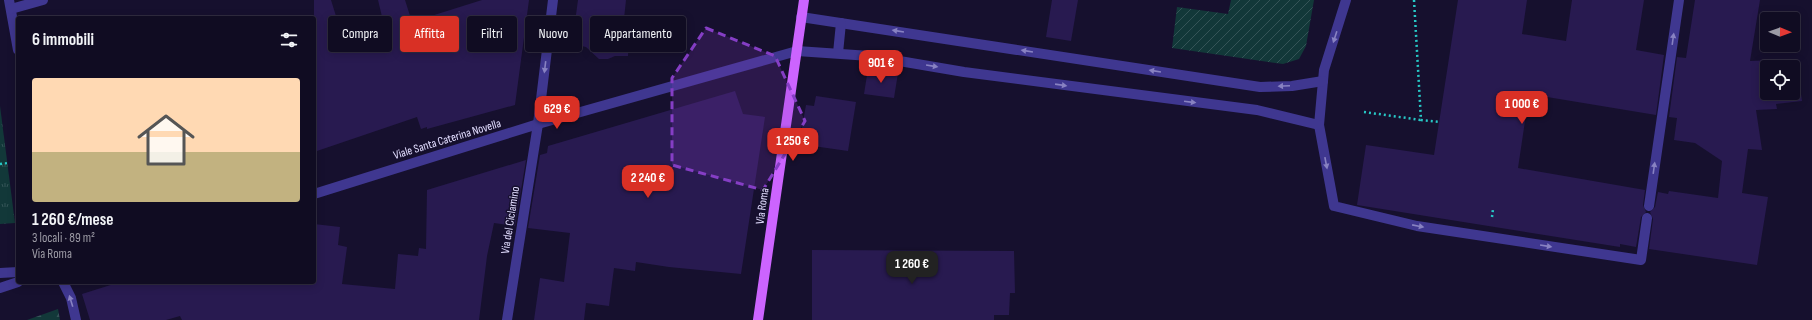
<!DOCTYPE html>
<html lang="it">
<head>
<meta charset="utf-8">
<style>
  :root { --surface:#100c22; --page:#19152a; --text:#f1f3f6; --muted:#9c9ba5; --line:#302c40; --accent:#d93025 }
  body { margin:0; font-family:"Sofia Sans Condensed",sans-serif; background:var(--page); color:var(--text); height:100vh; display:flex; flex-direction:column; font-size:15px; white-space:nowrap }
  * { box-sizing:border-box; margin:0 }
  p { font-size:13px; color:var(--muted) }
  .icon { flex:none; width:22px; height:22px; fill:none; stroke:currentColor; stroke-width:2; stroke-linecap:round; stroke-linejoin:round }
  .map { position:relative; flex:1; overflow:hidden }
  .details { position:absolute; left:16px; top:16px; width:300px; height:268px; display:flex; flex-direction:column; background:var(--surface); border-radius:4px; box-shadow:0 2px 10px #0003,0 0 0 1px var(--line) }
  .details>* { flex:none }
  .banner { position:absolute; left:328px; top:16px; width:380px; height:36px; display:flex; gap:8px }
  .needle { width:26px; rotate:91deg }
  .fabs { position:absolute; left:1760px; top:12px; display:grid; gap:8px }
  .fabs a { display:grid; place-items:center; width:40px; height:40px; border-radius:4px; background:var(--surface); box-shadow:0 2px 10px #0003,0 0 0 1px var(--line); font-size:20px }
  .price { position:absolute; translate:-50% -34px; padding:0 9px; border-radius:8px; background:var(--accent); color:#fff; font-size:13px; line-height:26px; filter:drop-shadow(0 1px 2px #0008) }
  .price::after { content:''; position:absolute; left:50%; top:24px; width:12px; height:9px; margin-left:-6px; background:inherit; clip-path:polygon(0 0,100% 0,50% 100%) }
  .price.selected { background:#222; color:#fff }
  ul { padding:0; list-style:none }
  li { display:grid; align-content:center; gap:8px; height:212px; padding:0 16px }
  li span { display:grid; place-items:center; height:124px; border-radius:4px; color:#555 }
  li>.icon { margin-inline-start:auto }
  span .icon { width:72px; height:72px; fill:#fffc; stroke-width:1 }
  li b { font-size:17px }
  h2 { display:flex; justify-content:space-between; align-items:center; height:48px; padding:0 16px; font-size:17px }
  .pill { padding:0 14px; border-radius:4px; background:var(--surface); box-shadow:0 2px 10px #0003,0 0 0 1px var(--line); font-size:14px; line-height:36px }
  .pill.selected { background:var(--accent); color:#fff }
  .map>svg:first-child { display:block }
  .forest { fill:url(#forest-firs) }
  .park { fill:url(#park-tufts) }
  .garden { fill:url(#garden-furrows) }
  .building { fill:#281a50; fill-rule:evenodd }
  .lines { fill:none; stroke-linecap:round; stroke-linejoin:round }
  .path { stroke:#27c8c6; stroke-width:2.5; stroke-dasharray:2 3; stroke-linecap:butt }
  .minor { stroke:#3f3790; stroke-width:10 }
  .major { stroke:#cc64ff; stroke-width:10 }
  .oneway { fill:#8882c2 }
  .marked { fill:#853ec5; fill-opacity:0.2; stroke:#853ec5; stroke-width:3; stroke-dasharray:8 5; stroke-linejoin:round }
  .labels { text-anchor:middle; stroke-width:3; stroke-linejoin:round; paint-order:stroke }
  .street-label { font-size:12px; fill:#e2ddff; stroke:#16102e }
</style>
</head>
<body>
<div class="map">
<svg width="1812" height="320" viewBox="0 0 1812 320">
  <defs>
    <pattern id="forest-firs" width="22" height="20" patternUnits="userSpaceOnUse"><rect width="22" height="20" fill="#123839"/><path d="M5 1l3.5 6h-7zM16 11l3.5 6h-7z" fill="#345457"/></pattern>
    <pattern id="park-tufts" width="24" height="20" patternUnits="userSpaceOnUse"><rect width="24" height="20" fill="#123839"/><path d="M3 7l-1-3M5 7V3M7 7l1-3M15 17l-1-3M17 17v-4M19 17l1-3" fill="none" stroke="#345457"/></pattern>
    <pattern id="garden-furrows" width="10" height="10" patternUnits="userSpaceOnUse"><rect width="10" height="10" fill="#123839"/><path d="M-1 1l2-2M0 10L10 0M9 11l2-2" fill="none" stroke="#345457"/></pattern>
  </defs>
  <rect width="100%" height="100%" fill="#16102e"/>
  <path class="forest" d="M 58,309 L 60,320 L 27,320 Z"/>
  <path class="park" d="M 0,106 L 15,223 L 0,224 Z"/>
  <path class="garden" d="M 1231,0 L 1314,0 L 1306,46 L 1299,59 L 1283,64 L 1172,48 L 1177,7 L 1228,14 Z"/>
  <g class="building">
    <path d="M 314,0 L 331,0 L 344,42 L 385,29 L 378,0 L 405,0 L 412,22 L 482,0 L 529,0 L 515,105 L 427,129 L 427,127 L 421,129 L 417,117 L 314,152 Z"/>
    <path d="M 578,0 L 626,0 L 623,28 L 629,39 L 628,56 L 615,56 L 608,59 L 599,59 L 586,47 L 572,44 Z"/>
    <path d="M 1052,0 L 1078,0 L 1071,41 L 1046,37 Z"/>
    <path d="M 1458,0 L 1527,0 L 1522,34 L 1566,41 L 1572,0 L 1644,0 L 1636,50 L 1664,55 L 1656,115 L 1529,94 L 1518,168 L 1645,190 L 1643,205 L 1646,212 L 1641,217 L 1636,247 L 1620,244 L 1620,247 L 1357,205 L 1366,145 L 1434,155 Z"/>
    <path d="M 1695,0 L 1760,0 L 1750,61 L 1796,59 L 1802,101 L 1776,104 L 1777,109 L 1756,110 L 1762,150 L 1748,149 L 1742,193 L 1768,197 L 1757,265 L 1649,249 L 1653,219 L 1650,212 L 1655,207 L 1658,192 L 1668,194 L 1669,191 L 1718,198 L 1722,161 L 1695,143 L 1674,140 L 1677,118 L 1669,117 L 1677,57 L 1686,58 ZM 1767,67 L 1793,67 L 1793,93 L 1767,93 Z"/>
    <path d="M 868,69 L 898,73 L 894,98 L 864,94 Z"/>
    <path d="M 735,91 L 743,114 L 765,117 L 741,274 L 669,267 L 636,262 L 635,271 L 614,268 L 609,306 L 586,303 L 584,320 L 534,320 L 540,278 L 564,282 L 570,233 L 528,228 L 540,155 L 547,153 L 548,146 Z"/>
    <path d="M 816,96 L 856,102 L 848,151 L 799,144 L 806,105 L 814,106 Z"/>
    <path d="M 526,160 L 515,226 L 494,223 L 487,256 L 479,320 L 182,320 L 180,316 L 166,320 L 90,320 L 82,294 L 120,282 L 314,282 L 314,224 L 340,227 L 338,245 L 347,247 L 342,284 L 395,289 L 398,254 L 418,256 L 419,248 L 426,249 L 427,190 Z"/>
    <path d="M 812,250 L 1014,251 L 1015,293 L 1010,293 L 1009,315 L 994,315 L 994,320 L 812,320 Z"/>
  </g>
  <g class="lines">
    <g class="path">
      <path d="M 1414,0 L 1421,120 L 1440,122"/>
      <path d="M 1364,112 L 1421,120"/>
      <path d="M 0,164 L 8,163"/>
      <path d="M 1492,217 L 1493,209"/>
    </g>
    <g class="minor">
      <path d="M 9,0 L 18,50"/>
      <path d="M 1346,0 L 1324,70 L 1319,125 L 1334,206 L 1417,226 L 1641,260 L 1647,218"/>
      <path d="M 11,9 L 43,0"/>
      <path d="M 801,17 L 1260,87 L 1292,86 L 1323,81"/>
      <path d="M 838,53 L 841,23"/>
      <path d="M 314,194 L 538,124 L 797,51 L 870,56 L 964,72 L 1257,110 L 1319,125"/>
      <path d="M 1649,206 L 1679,0"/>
      <path d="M 0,273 L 18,272"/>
      <path d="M 63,282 L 71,298 L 76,320"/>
      <path d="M 0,288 L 18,282"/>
      <path d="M 507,320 L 538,124 L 553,0"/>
    </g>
    <path class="major" d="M 758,320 L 804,0"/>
  </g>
  <defs><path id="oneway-solid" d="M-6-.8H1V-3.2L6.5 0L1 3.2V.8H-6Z"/></defs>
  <g class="oneway">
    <use href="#oneway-solid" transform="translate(898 31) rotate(-171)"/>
    <use href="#oneway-solid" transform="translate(1335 37) rotate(108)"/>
    <use href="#oneway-solid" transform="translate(1673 39) rotate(-82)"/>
    <use href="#oneway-solid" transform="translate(1027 51) rotate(-171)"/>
    <use href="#oneway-solid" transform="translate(932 66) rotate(9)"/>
    <use href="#oneway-solid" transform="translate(545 67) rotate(97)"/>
    <use href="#oneway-solid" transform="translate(1155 71) rotate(-171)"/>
    <use href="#oneway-solid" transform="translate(1061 85) rotate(8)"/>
    <use href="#oneway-solid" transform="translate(1284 86) rotate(177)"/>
    <use href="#oneway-solid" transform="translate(1190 102) rotate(7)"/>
    <use href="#oneway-solid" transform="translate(1326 163) rotate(79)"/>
    <use href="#oneway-solid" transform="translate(1654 168) rotate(-82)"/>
    <use href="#oneway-solid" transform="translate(1418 226) rotate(11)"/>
    <use href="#oneway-solid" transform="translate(1546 246) rotate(9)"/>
    <use href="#oneway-solid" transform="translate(71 301) rotate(-107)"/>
  </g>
  <path class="marked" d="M 706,28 L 775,56 L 805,121 L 763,190 L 672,165 L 672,78 Z"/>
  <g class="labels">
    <g class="street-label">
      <text transform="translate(447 139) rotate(-17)" y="4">Viale Santa Caterina Novella</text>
      <text transform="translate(762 206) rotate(-82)" y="4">Via Roma</text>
      <text transform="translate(510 220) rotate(-81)" y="4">Via del Ciclamino</text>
    </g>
  </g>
</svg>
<div class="fabs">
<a><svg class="needle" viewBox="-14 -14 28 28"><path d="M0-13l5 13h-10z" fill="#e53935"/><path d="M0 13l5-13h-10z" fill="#9c9ba5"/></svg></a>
<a><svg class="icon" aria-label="locate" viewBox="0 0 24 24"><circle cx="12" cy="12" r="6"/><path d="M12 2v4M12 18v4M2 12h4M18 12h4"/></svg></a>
</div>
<b class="price" style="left:881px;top:84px">901 €</b>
<b class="price" style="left:1522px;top:125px">1 000 €</b>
<b class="price" style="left:557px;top:130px">629 €</b>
<b class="price" style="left:793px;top:162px">1 250 €</b>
<b class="price" style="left:648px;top:199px">2 240 €</b>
<b class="price selected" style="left:912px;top:285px">1 260 €</b>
<div class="banner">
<a class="pill">Compra</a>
<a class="pill selected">Affitta</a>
<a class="pill">Filtri</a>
<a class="pill">Nuovo</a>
<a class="pill">Appartamento</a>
</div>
<section class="details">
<h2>6 immobili<svg class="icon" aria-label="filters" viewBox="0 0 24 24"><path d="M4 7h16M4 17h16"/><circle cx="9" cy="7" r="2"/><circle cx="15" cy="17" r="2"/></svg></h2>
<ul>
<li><span style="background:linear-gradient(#ffd9b3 60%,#c2b280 0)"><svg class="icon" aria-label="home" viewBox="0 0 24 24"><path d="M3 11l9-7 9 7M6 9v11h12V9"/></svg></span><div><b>1 260 €/mese</b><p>3 locali · 89 m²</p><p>Via Roma</p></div></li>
</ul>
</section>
</div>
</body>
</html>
